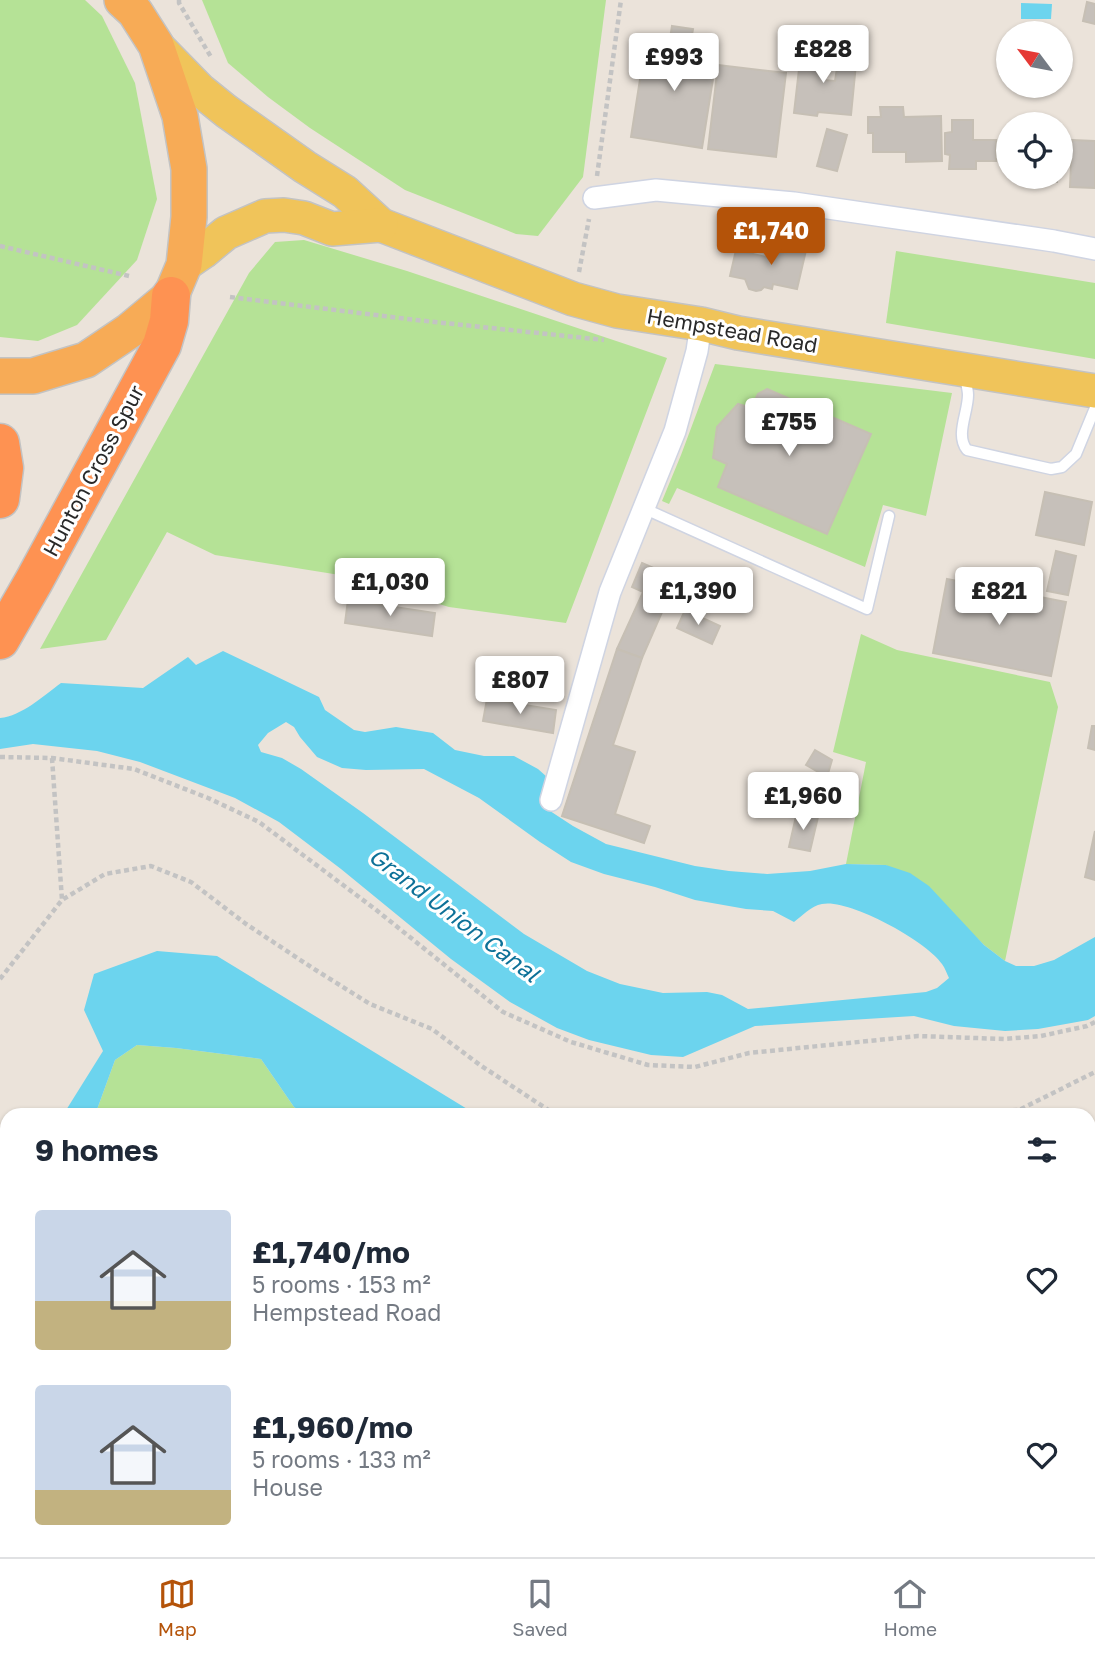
<!DOCTYPE html>
<html lang="en">
<head>
<meta charset="utf-8">
<style>
  :root { --surface:#fff; --page:#f2f2f3; --text:#1f2937; --muted:#747a83; --line:#e0e1e3; --accent:#b45309 }
  body { margin:0; font-family:"Golos Text",sans-serif; background:var(--page); color:var(--text); height:100vh; display:flex; flex-direction:column; font-size:26px; white-space:nowrap }
  * { box-sizing:border-box; margin:0 }
  p { font-size:23px; color:var(--muted) }
  .icon { flex:none; width:38px; height:38px; fill:none; stroke:currentColor; stroke-width:2; stroke-linecap:round; stroke-linejoin:round }
  .map { position:relative; flex:1; overflow:hidden }
  .sheet { position:absolute; left:0px; top:1108px; width:1096px; height:450px; display:flex; flex-direction:column; background:var(--surface); border-radius:21px 21px 0 0; box-shadow:0 2px 5px #0004 }
  .sheet>* { flex:none }
  .needle { width:46px; rotate:302deg }
  .fabs { position:absolute; left:996px; top:21px; display:grid; gap:14px }
  .fabs a { display:grid; place-items:center; width:77px; height:77px; border-radius:50%; background:var(--surface); box-shadow:0 2px 5px #0004; font-size:35px }
  .price { position:absolute; translate:-50% -60px; padding:0 16px; border-radius:7px; background:#fff; color:#222; font-size:23px; line-height:46px; filter:drop-shadow(0 2px 4px #0008) }
  .price::after { content:''; position:absolute; left:50%; top:42px; width:21px; height:16px; margin-left:-10px; background:inherit; clip-path:polygon(0 0,100% 0,50% 100%) }
  .price.on { background:var(--accent); color:#fff }
  ul { padding:0; list-style:none }
  li { display:flex; align-items:center; gap:21px; height:175px; padding:0 35px }
  li span { display:grid; place-items:center; flex:none; width:196px; height:140px; border-radius:7px; color:#555 }
  li>.icon { margin-inline-start:auto }
  span .icon { width:84px; height:84px; fill:#fffc; stroke-width:1 }
  li b { font-size:30px }
  h2 { display:flex; justify-content:space-between; align-items:center; height:84px; padding:0 35px; font-size:30px }
  .tab-bar { display:flex; justify-content:space-around; align-items:center; height:98px; border-top:2px solid var(--line); background:var(--surface); font-size:19px; color:var(--muted) }
  .tab-bar a { display:grid; justify-items:center; gap:4px }
  .tab-bar .on { color:var(--accent) }
  .map>svg:first-child { display:block }
  .green { fill:#b5e296 }
  .water { fill:#6cd4ee; fill-rule:evenodd }
  .building { fill:#c6c0ba; stroke:#c6bfb4; stroke-width:2 }
  .lines { fill:none; stroke-linecap:round; stroke-linejoin:round }
  .service-casing { stroke:#cfd4e2; stroke-width:13 }
  .minor-casing { stroke:#cfd4e2; stroke-width:24 }
  .primary-casing { stroke:#c3c3c3; stroke-width:36 }
  .trunk-casing { stroke:#c3c3c3; stroke-width:38 }
  .motorway-casing { stroke:#c3c3c3; stroke-width:41 }
  .path { stroke:#c3c3c3; stroke-width:4.5; stroke-dasharray:5 3.5; stroke-linecap:butt }
  .service { stroke:#fff; stroke-width:10 }
  .minor { stroke:#fff; stroke-width:21 }
  .primary { stroke:#f0c45a; stroke-width:33 }
  .trunk { stroke:#f7ab56; stroke-width:35 }
  .motorway { stroke:#fe9252; stroke-width:38 }
  .labels { text-anchor:middle; stroke-width:6; stroke-linejoin:round; paint-order:stroke }
  .street-label { font-size:21px; fill:#292929; stroke:#fff }
  .water-label { font-size:23px; font-style:italic; fill:#0d7198; stroke:#fff }
</style>
</head>
<body>
<div class="map">
<svg width="1095" height="1557" viewBox="0 0 1095 1557">
  <rect width="100%" height="100%" fill="#ebe3da"/>
  <g class="green">
    <path d="M 0,0 L 85,0 L 102,16 L 135,83 L 157,199 L 137,260 L 77,325 L 38,341 L 0,337 Z"/>
    <path d="M 202,0 L 606,0 L 583,177 L 538,236 L 516,234 L 405,190 L 310,128 L 268,97 L 228,63 Z"/>
    <path d="M 304,240 L 407,271 L 667,358 L 566,623 L 449,607 L 346,576 L 215,555 L 167,532 L 106,640 L 40,649 L 249,273 L 275,242 Z"/>
    <path d="M 896,251 L 1095,283 L 1095,359 L 886,323 Z"/>
    <path d="M 715,364 L 952,393 L 926,516 L 883,505 L 865,567 L 677,488 L 669,504 L 662,501 L 681,455 Z"/>
    <path d="M 861,634 L 897,650 L 1050,682 L 1058,707 L 1005,961 L 984,945 L 967,928 L 886,865 L 846,864 L 866,762 L 833,752 Z"/>
    <path d="M 137,1045 L 176,1048 L 261,1059 L 294,1107 L 306,1115 L 95,1115 L 115,1060 Z"/>
    <path d="M 1095,1281 L 1095,1557 L 334,1557 L 346,1550 L 1088,1550 L 1088,1283 Z"/>
    <path d="M 7,1508 L 7,1550 L 41,1551 L 32,1557 L 0,1557 L 0,1510 Z"/>
  </g>
  <g class="water">
    <path d="M 1021,3 L 1052,4 L 1051,19 L 1021,19 Z"/>
    <path d="M 223,651 L 319,697 L 325,710 L 354,730 L 365,732 L 396,727 L 433,733 L 455,750 L 484,756 L 514,756 L 538,769 L 556,785 L 547,809 L 573,826 L 606,844 L 695,866 L 729,871 L 767,874 L 810,871 L 846,864 L 886,865 L 910,873 L 929,886 L 984,945 L 1005,961 L 1016,966 L 1034,966 L 1054,960 L 1095,937 L 1095,1016 L 1088,1020 L 1038,1029 L 1005,1031 L 954,1026 L 914,1016 L 755,1026 L 683,1057 L 651,1055 L 589,1040 L 557,1028 L 510,1002 L 451,959 L 341,869 L 279,822 L 235,798 L 140,762 L 97,751 L 33,744 L 0,749 L 0,718 C 22,716 43,696 61,683 L 143,688 L 188,657 L 196,665 ZM 286,722 L 294,727 L 300,737 L 317,757 L 342,768 L 366,770 L 424,769 L 479,798 L 540,842 L 571,862 L 604,874 L 655,887 L 695,900 L 746,909 L 773,911 L 794,922 C 802,916 811,906 822,904 C 848,898 927,941 942,964 C 945,968 947,974 949,978 L 937,988 L 926,992 L 748,1009 L 722,995 L 707,992 L 663,993 L 620,984 L 587,971 L 524,934 L 363,813 L 301,769 L 282,758 L 261,752 L 258,745 L 268,733 Z"/>
    <path d="M 157,951 L 217,956 L 477,1115 L 306,1115 L 294,1107 L 261,1059 L 176,1048 L 137,1045 L 115,1060 L 95,1115 L 63,1115 L 103,1051 L 84,1010 L 94,974 Z"/>
    <path d="M 7,1141 L 7,1391 L 0,1387 L 0,1144 Z"/>
  </g>
  <g class="building">
    <path d="M 1087,2 L 1095,4 L 1095,24 L 1083,21 Z"/>
    <path d="M 672,26 L 693,29 L 688,56 L 716,60 L 702,148 L 631,137 L 646,41 L 669,45 Z"/>
    <path d="M 802,43 L 827,46 L 823,80 L 835,81 L 838,62 L 856,64 L 851,115 L 818,112 L 817,116 L 794,113 Z"/>
    <path d="M 718,65 L 786,73 L 776,157 L 708,149 Z"/>
    <path d="M 880,107 L 903,107 L 904,117 L 941,116 L 942,161 L 906,162 L 906,152 L 873,152 L 873,133 L 868,133 L 868,117 L 881,117 Z"/>
    <path d="M 952,120 L 973,120 L 973,140 L 996,140 L 996,161 L 976,161 L 976,169 L 949,169 L 950,155 L 945,154 L 945,133 L 952,132 Z"/>
    <path d="M 827,129 L 847,135 L 837,171 L 817,166 Z"/>
    <path d="M 1072,140 L 1095,141 L 1095,188 L 1070,187 Z"/>
    <rect x="1034" y="177" width="23" height="5"/>
    <path d="M 779,240 L 807,246 L 797,289 L 773,284 L 772,289 L 764,287 L 761,290 L 756,291 L 749,289 L 745,279 L 730,276 L 736,250 L 775,259 Z"/>
    <path d="M 767,389 L 871,434 L 827,534 L 718,487 L 727,464 L 713,458 L 717,427 L 738,404 L 751,408 L 758,394 Z"/>
    <path d="M 1045,492 L 1092,502 L 1084,545 L 1036,535 Z"/>
    <path d="M 1056,551 L 1076,556 L 1068,595 L 1047,591 Z"/>
    <path d="M 642,563 L 685,582 L 674,606 L 632,587 Z"/>
    <path d="M 947,579 L 1066,602 L 1051,676 L 933,653 Z"/>
    <path d="M 643,592 L 666,603 L 642,658 L 617,649 Z"/>
    <path d="M 348,600 L 435,613 L 432,636 L 345,623 Z"/>
    <path d="M 685,610 L 720,626 L 712,644 L 677,628 Z"/>
    <path d="M 617,649 L 642,658 L 613,745 L 635,752 L 615,814 L 650,826 L 644,843 L 562,816 Z"/>
    <path d="M 487,699 L 556,710 L 553,733 L 483,721 Z"/>
    <path d="M 1092,726 L 1095,726 L 1095,750 L 1088,748 Z"/>
    <path d="M 815,750 L 832,760 L 827,777 L 806,765 Z"/>
    <path d="M 797,812 L 818,817 L 810,851 L 789,847 Z"/>
    <path d="M 1095,831 L 1095,880 L 1085,877 Z"/>
  </g>
  <g class="lines">
    <defs>
      <g id="service">
        <path d="M 964,373 C 965,380 968,388 968,395 C 968,413 955,435 967,450 L 1051,469 L 1062,467 L 1076,454 L 1095,408"/>
        <path d="M 643,508 L 867,609 L 889,516"/>
      </g>
      <g id="minor">
        <path d="M 594,198 L 656,190 L 794,203 L 1054,241 L 1095,249"/>
        <path d="M 551,800 L 610,592 L 675,431 L 697,351 L 701,324"/>
      </g>
      <g id="primary">
        <path d="M 156,45 L 200,90 L 226,111 L 305,167 L 345,192 L 381,225 L 573,299 L 617,311 L 701,324 L 738,333 L 1095,391"/>
        <path d="M 184,265 L 203,252 L 226,233 L 265,216 L 284,215 L 304,218 L 332,229 L 381,225"/>
      </g>
      <path id="trunk" d="M 0,376 L 33,376 L 86,360 L 129,331 L 171,296 L 184,265 L 189,217 L 189,169 L 180,116 L 156,45 L 135,12 L 122,0"/>
      <g id="motorway">
        <path d="M 0,443 L 4,468 L 0,499"/>
        <path d="M 0,640 L 34,581 L 162,345 L 169,321 L 171,296"/>
      </g>
    </defs>
    <use href="#service" class="service-casing"/>
    <use href="#minor" class="minor-casing"/>
    <use href="#primary" class="primary-casing"/>
    <use href="#trunk" class="trunk-casing"/>
    <use href="#motorway" class="motorway-casing"/>
    <g class="path">
      <path d="M 179,0 L 179,3 L 211,57"/>
      <path d="M 597,176 L 621,0"/>
      <path d="M 0,246 L 129,276"/>
      <path d="M 579,272 L 589,219"/>
      <path d="M 230,297 L 416,320 L 604,340"/>
      <path d="M 0,757 L 52,758 L 134,769 L 208,798 L 259,822 L 375,909 L 503,1012 L 571,1042 L 648,1065 L 695,1067 L 749,1053 L 918,1036 L 1004,1039 L 1041,1036 L 1087,1026 L 1095,1022"/>
      <path d="M 52,758 L 62,900"/>
      <path d="M 0,979 L 62,900 L 105,874 L 151,866 L 191,882 L 246,924 L 311,967 L 370,1004 L 432,1029 L 480,1065 L 556,1115"/>
      <path d="M 919,1115 L 1019,1110 L 1095,1072"/>
      <path d="M 1088,1349 L 1095,1348"/>
      <path d="M 0,1480 L 7,1483"/>
      <path d="M 294,1550 L 314,1557"/>
      <path d="M 462,1557 L 478,1550"/>
    </g>
    <use href="#service" class="service"/>
    <use href="#minor" class="minor"/>
    <use href="#primary" class="primary"/>
    <use href="#trunk" class="trunk"/>
    <use href="#motorway" class="motorway"/>
  </g>
  <g class="labels">
    <g class="street-label">
      <text transform="translate(732 331) rotate(10)" y="7">Hempstead Road</text>
      <text transform="translate(94 471) rotate(-62)" y="7">Hunton Cross Spur</text>
    </g>
    <g class="water-label">
      <text transform="translate(454 915) rotate(37)" y="8">Grand Union Canal</text>
    </g>
  </g>
</svg>
<div class="fabs">
<a><svg class="needle" viewBox="-14 -14 28 28"><path d="M0-13l5 13h-10z" fill="#e53935"/><path d="M0 13l5-13h-10z" fill="#747a83"/></svg></a>
<a><svg class="icon" aria-label="locate" viewBox="0 0 24 24"><circle cx="12" cy="12" r="6"/><path d="M12 2v4M12 18v4M2 12h4M18 12h4"/></svg></a>
</div>
<b class="price" style="left:823px;top:85px">£828</b>
<b class="price" style="left:674px;top:93px">£993</b>
<b class="price on" style="left:771px;top:267px">£1,740</b>
<b class="price" style="left:789px;top:458px">£755</b>
<b class="price" style="left:390px;top:618px">£1,030</b>
<b class="price" style="left:698px;top:627px">£1,390</b>
<b class="price" style="left:999px;top:627px">£821</b>
<b class="price" style="left:520px;top:716px">£807</b>
<b class="price" style="left:803px;top:832px">£1,960</b>
<section class="sheet">
<h2>9 homes<svg class="icon" aria-label="filters" viewBox="0 0 24 24"><path d="M4 7h16M4 17h16"/><circle cx="9" cy="7" r="2"/><circle cx="15" cy="17" r="2"/></svg></h2>
<ul>
<li><span style="background:linear-gradient(#c9d6e8 65%,#c2b280 0)"><svg class="icon" aria-label="home" viewBox="0 0 24 24"><path d="M3 11l9-7 9 7M6 9v11h12V9"/></svg></span><div><b>£1,740/mo</b><p>5 rooms · 153 m²</p><p>Hempstead Road</p></div><svg class="icon" aria-label="heart" viewBox="0 0 24 24"><path d="M12 20l-8-8c-3-5 5-10 8-4 3-6 11-1 8 4z"/></svg></li>
<li><span style="background:linear-gradient(#c9d6e8 75%,#c2b280 0)"><svg class="icon" aria-label="home" viewBox="0 0 24 24"><path d="M3 11l9-7 9 7M6 9v11h12V9"/></svg></span><div><b>£1,960/mo</b><p>5 rooms · 133 m²</p><p>House</p></div><svg class="icon" aria-label="heart" viewBox="0 0 24 24"><path d="M12 20l-8-8c-3-5 5-10 8-4 3-6 11-1 8 4z"/></svg></li>
</ul>
</section>
</div>
<nav class="tab-bar">
<a class="on"><svg class="icon" aria-label="map" viewBox="0 0 24 24"><path d="M3 6l6-2 6 2 6-2v14l-6 2-6-2-6 2zM9 4v14M15 6v14"/></svg>Map</a>
<a><svg class="icon" aria-label="saved" viewBox="0 0 24 24"><path d="M7 4h10v16l-5-4-5 4z"/></svg>Saved</a>
<a><svg class="icon" aria-label="home" viewBox="0 0 24 24"><path d="M3 11l9-7 9 7M6 9v11h12V9"/></svg>Home</a>
</nav>
</body>
</html>
